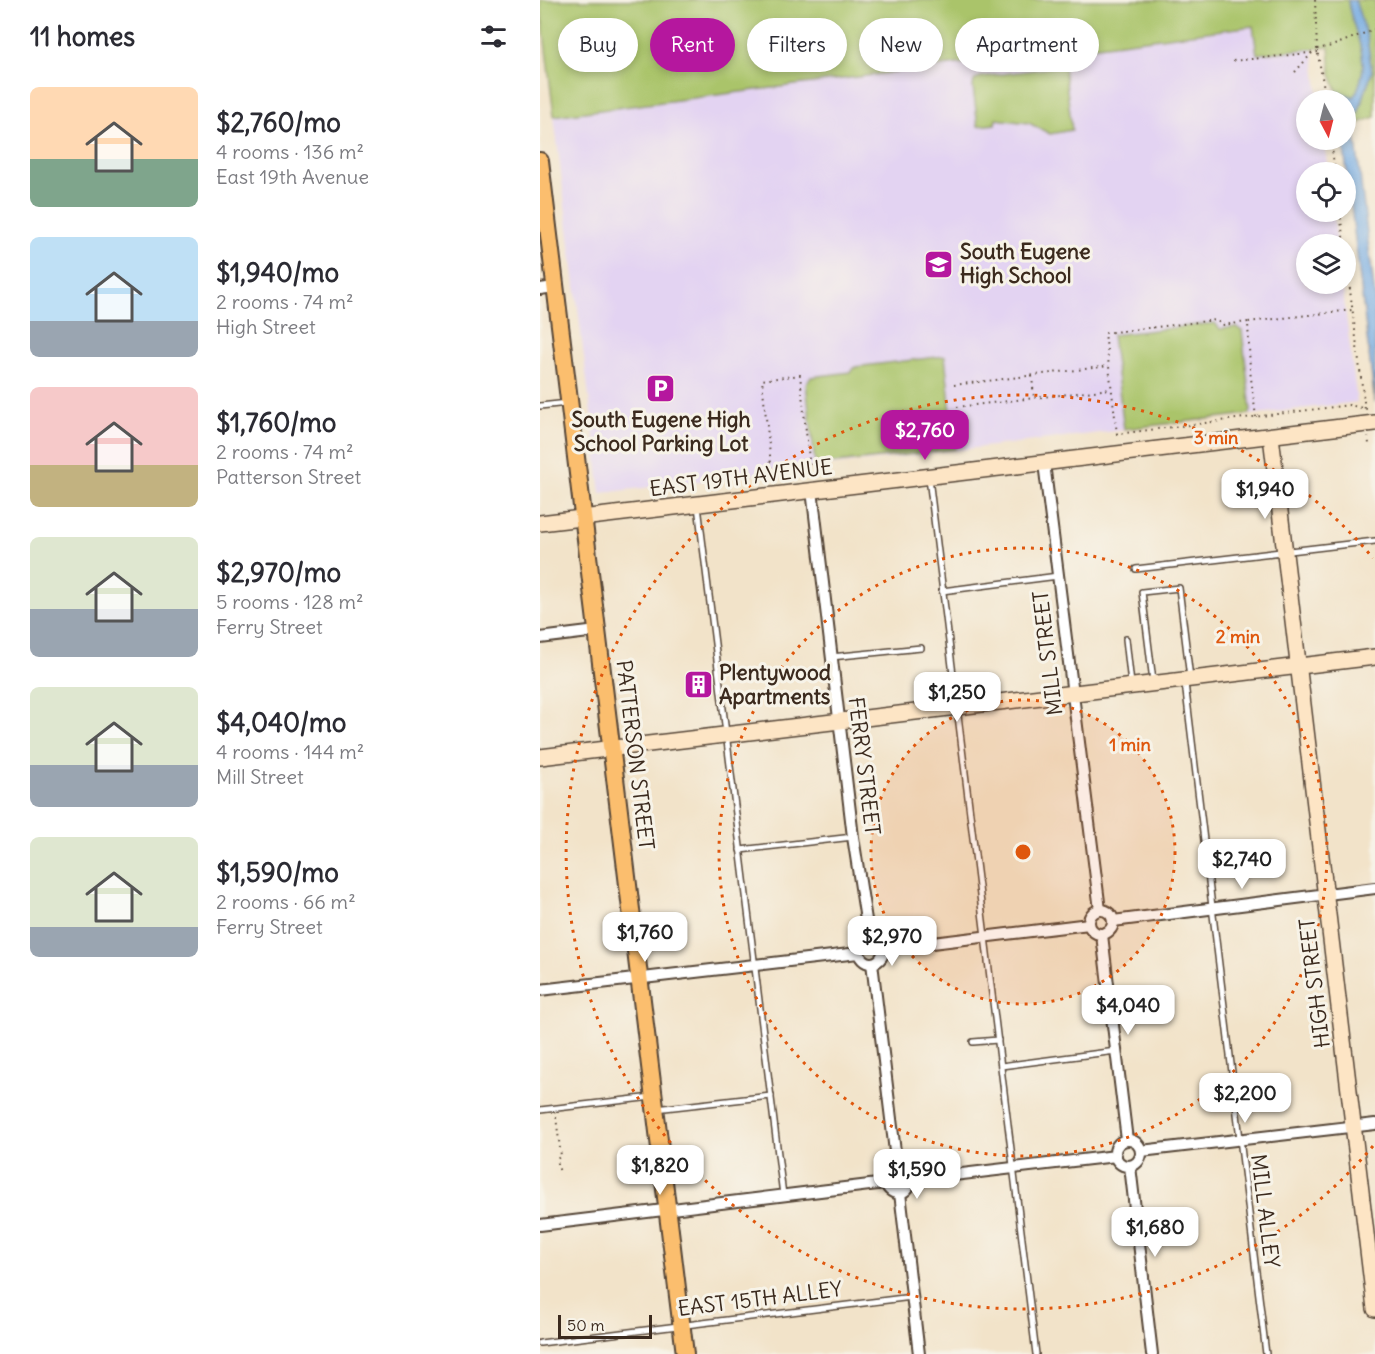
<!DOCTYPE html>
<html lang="en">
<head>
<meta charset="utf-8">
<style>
  :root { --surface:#fff; --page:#f7f7f7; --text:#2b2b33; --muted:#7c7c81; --accent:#b5179e }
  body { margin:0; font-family:Delius,sans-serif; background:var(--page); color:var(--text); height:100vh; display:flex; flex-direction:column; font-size:22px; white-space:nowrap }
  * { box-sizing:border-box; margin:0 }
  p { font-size:20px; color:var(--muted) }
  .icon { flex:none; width:33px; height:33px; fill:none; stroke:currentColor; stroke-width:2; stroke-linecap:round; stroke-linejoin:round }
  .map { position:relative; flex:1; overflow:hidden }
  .panel { display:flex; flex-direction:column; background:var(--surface); width:540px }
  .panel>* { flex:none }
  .top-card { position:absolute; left:18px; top:18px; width:570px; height:54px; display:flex; gap:12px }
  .needle { width:39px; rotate:173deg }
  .tools { position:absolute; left:756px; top:90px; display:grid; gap:12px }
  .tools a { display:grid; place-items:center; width:60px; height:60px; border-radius:50%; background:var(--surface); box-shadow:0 3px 9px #0003; font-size:30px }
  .scale { position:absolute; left:18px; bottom:15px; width:94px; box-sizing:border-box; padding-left:6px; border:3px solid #3b2a1e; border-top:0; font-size:16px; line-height:21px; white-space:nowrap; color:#3b2a1e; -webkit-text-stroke:4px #f7f3e8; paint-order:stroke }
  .price { position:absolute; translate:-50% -51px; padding:0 14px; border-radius:12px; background:#fff; color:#222; font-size:20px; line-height:39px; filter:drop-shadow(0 2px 3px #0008) }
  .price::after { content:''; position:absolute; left:50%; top:36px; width:18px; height:14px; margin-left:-9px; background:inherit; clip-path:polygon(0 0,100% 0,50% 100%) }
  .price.selected { background:var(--accent); color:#fff }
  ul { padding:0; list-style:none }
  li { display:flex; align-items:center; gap:18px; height:150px; padding:0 30px }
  li span { display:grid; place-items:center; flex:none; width:168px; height:120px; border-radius:9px; color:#555 }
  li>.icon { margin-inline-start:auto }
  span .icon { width:72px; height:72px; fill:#fffc; stroke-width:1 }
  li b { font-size:26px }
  h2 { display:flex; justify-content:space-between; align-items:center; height:72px; padding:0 30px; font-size:26px }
  .tag { padding:0 21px; border-radius:27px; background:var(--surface); box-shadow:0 3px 9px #0003; font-size:21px; line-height:54px }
  .tag.selected { background:var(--accent); color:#fff }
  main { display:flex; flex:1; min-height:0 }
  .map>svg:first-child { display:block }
  .built { fill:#e3d3f2 }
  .green { fill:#aac46a; stroke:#727744; stroke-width:1.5 }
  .water { fill:#74aae2; stroke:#586a80; stroke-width:1.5 }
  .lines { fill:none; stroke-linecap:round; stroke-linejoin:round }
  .lane-casing { stroke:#564638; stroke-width:8 }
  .street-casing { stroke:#564638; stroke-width:14 }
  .secondary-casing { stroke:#564638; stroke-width:18 }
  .primary-casing { stroke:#564638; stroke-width:20 }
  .path { stroke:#564638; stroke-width:2; stroke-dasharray:1.5 4.5; stroke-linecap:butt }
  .lane { stroke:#fff; stroke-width:5 }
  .street { stroke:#fff; stroke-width:10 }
  .secondary { stroke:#fde5c5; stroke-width:15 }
  .primary { stroke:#fbbe6e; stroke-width:16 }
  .ring { fill:none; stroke:#df570d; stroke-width:3; stroke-dasharray:3 6 }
  .labels { text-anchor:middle; stroke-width:6; stroke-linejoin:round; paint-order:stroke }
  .poi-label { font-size:21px; font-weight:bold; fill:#3b2a1e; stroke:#f7f3e8; text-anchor:start }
  .street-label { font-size:21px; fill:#3b2a1e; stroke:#f7f3e8 }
  .centre { fill:#df570d; stroke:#f7f3e8; stroke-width:3 }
  .ring-label { font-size:18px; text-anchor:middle; font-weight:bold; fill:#df570d; stroke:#f7f3e8; stroke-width:6; stroke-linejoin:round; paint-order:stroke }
</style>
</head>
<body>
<main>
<section class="panel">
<h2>11 homes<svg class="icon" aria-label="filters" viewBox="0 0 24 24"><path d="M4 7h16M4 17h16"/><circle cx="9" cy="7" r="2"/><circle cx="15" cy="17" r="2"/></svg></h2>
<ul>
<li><span style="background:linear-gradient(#ffd9b3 60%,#7fa58c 0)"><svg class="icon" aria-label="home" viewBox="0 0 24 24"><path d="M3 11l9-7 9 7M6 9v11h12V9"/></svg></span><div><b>$2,760/mo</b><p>4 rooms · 136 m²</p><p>East 19th Avenue</p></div></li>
<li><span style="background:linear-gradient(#bfe0f5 70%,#9aa5b1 0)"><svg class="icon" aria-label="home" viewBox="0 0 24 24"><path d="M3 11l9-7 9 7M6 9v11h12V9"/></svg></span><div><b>$1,940/mo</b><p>2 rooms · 74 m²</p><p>High Street</p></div></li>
<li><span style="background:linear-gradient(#f6c9c9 65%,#c2b280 0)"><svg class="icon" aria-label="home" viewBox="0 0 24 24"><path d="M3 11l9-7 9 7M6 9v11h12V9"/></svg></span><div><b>$1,760/mo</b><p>2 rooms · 74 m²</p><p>Patterson Street</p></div></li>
<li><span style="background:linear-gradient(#dfe7d0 60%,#9aa5b1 0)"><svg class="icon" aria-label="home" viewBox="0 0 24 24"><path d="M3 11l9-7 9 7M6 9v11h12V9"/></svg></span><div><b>$2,970/mo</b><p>5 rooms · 128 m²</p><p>Ferry Street</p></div></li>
<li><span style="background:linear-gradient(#dfe7d0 65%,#9aa5b1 0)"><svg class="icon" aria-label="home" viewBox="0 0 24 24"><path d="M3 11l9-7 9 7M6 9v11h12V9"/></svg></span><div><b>$4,040/mo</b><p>4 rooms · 144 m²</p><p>Mill Street</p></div></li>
<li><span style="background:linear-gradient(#dfe7d0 75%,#9aa5b1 0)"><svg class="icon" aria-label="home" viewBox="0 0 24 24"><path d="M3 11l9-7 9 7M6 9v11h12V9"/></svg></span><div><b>$1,590/mo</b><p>2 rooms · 66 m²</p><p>Ferry Street</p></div></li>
</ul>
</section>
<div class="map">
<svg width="835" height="1354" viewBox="0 0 835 1354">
  <rect width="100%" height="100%" fill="#f7f3e8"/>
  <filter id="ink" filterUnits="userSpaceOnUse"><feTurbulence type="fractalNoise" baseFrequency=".0167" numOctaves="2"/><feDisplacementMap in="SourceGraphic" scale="12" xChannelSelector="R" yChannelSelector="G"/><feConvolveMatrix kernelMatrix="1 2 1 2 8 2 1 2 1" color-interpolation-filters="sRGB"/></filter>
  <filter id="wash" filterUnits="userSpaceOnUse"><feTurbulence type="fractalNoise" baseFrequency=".008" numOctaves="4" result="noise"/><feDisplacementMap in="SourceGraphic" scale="24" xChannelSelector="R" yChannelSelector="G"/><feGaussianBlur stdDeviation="1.35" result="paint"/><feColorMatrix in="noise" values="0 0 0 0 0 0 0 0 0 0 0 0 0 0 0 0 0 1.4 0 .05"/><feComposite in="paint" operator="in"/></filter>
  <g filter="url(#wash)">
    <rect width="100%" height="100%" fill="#f2e3c9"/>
    <path class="built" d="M 714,26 L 718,54 L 773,49 L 779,100 L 766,100 L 766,140 L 784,140 L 788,172 L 766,172 L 766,212 L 793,212 L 797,244 L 766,244 L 766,284 L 802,284 L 817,402 L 61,493 L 14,116 Z"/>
    <g class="green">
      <path d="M 0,0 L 808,0 C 813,37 835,58 814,97 L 797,91 L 791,74 L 789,47 L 717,54 L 713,26 L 14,116 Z"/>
      <path d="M 815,0 L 835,0 L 835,117 L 814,125 L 832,72 Z"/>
      <path d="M 524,66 L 532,130 L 510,134 L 489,123 L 456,119 L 455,124 L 438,126 L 433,87 L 434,81 L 440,77 Z"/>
      <path d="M 675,323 L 680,329 L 696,327 L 702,331 L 711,411 L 709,414 L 584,429 L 572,335 Z"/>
      <path d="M 405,356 L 415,449 L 279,465 L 275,463 L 266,384 L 271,377 L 311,372 L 315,367 Z"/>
    </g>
    <path class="water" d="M 808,0 L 815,0 L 827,37 L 832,72 L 814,125 L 835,298 L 835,403 L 803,140 L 806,140 L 806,100 L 799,100 L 797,91 L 814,97 C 835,58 813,37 808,0 Z"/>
  </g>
  <g filter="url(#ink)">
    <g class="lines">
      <defs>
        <g id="lane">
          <path d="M 0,406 L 28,403"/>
          <path d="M 389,478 L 496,1354"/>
          <path d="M 158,506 L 243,1195"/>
          <path d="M 596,569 L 835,541"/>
          <path d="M 402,591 L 518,576"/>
          <path d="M 586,639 L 591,684"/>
          <path d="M 291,657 L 381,648"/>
          <path d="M 613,681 L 602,592 L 639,588 L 650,678"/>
          <path d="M 645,683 L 726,1354"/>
          <path d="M 200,850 L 313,837"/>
          <path d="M 433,1042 L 458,1040"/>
          <path d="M 461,1066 L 576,1051"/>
          <path d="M 116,1109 L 231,1096"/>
          <path d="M 0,1110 L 112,1097"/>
          <path d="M 0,1343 L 372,1297"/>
        </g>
        <g id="street">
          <path d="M 0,289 L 15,287"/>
          <path d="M 504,463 L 560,910"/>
          <path d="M 272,490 L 313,837 L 329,939"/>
          <path d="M 0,638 L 57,631"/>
          <circle cx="561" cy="922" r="12"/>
          <path d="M 573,921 L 835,888"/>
          <path d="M 562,935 L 587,1140"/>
          <circle cx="331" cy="951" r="12"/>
          <path d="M 343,949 L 549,924"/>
          <path d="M 332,963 L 357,1168"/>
          <path d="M 0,990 L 318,953"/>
          <circle cx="588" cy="1153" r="13"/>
          <path d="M 601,1151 L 835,1124"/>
          <path d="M 590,1166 L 612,1354"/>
          <circle cx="358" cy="1181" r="12"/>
          <path d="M 371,1180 L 576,1156"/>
          <path d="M 360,1193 L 379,1354"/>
          <path d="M 0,1225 L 346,1183"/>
        </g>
        <g id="secondary">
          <path d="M 731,436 L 835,1309"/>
          <path d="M 0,523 L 835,423"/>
          <path d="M 0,757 L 835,657"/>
        </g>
        <path id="primary" d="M 0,161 L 145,1354"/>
      </defs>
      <use href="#lane" class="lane-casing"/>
      <use href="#street" class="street-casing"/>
      <use href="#secondary" class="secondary-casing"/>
      <use href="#primary" class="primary-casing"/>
      <g class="path">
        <path d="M 775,0 L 777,49 L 786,100"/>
        <path d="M 777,49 L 792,46 L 835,29"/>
        <path d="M 693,61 L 778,52"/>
        <path d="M 755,72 L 772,53"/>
        <path d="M 791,140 L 795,172"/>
        <path d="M 800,212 L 804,244"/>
        <path d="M 806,258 L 825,410"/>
        <path d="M 708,322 L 682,325 L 676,320 L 565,333 L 577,434 L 809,405 L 827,409"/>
        <path d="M 492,376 L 494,398"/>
        <path d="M 414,385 L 569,366"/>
        <path d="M 417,407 L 571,389"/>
        <path d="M 716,417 L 710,370 L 708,322 L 812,310"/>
        <path d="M 828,436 L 829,444"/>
        <path d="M 232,474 L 222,380 L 260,375 L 270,469"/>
        <path d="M 16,1117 L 21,1156 L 17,1159 L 20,1174"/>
      </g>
      <use href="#lane" class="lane"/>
      <use href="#street" class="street"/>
      <use href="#secondary" class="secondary"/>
      <use href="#primary" class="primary"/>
    </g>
  </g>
  <circle cx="483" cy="852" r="152" fill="#df570d" fill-opacity=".12"/>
  <g class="ring">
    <circle cx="483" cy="852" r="152"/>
    <circle cx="483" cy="852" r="304"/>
    <path d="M833 1146A457 457 0 1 1 833 558"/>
  </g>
  <defs>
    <symbol id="school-square" viewBox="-11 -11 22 22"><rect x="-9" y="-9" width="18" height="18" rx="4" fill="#b5179e" stroke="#f7f3e8"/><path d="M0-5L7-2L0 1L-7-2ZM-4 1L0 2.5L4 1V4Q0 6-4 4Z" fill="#fff"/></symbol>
    <symbol id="parking-square" viewBox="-11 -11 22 22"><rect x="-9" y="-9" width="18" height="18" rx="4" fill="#b5179e" stroke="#f7f3e8"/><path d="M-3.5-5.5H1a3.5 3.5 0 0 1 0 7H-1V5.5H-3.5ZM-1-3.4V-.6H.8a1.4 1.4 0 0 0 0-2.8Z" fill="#fff"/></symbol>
    <symbol id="building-square" viewBox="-11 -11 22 22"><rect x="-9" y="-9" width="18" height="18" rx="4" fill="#b5179e" stroke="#f7f3e8"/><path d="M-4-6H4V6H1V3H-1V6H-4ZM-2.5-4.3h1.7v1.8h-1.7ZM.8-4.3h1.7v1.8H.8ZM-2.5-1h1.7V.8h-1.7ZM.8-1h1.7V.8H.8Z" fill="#fff"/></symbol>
  </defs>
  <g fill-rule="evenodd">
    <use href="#school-square" x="382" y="248" width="33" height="33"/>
    <use href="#parking-square" x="104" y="372" width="33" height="33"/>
    <use href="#building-square" x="142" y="668" width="33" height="33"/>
  </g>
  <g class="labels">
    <g class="poi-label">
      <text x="420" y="259">South Eugene<tspan x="420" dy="24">High School</tspan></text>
      <text x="121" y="427" text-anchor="middle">South Eugene High<tspan x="121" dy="24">School Parking Lot</tspan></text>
      <text x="179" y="680">Plentywood<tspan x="179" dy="24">Apartments</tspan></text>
    </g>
    <g class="street-label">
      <text transform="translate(201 478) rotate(-7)" y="7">EAST 19TH AVENUE</text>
      <text transform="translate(508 653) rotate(-97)" y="7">MILL STREET</text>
      <text transform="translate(95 755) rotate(83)" y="7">PATTERSON STREET</text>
      <text transform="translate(324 766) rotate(83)" y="7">FERRY STREET</text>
      <text transform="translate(775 983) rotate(-97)" y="7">HIGH STREET</text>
      <text transform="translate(725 1211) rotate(83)" y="7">MILL ALLEY</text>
      <text transform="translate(220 1299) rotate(-7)" y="7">EAST 15TH ALLEY</text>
    </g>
  </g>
  <circle cx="483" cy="852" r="9" class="centre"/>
  <g class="ring-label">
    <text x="676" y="444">3 min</text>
    <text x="698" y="643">2 min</text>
    <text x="590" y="751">1 min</text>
  </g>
</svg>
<div class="tools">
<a><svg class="needle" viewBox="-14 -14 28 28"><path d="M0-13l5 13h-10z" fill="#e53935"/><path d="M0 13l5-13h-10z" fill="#7c7c81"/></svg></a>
<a><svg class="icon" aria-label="locate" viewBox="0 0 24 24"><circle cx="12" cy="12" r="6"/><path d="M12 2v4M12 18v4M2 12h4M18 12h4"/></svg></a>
<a><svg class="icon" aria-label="layers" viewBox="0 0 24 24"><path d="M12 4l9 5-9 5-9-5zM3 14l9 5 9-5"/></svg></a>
</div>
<div class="scale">50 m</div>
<b class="price selected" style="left:385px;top:461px">$2,760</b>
<b class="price" style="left:725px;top:520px">$1,940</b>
<b class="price" style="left:417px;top:723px">$1,250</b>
<b class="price" style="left:702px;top:890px">$2,740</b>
<b class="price" style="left:105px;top:963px">$1,760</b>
<b class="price" style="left:352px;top:967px">$2,970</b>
<b class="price" style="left:588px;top:1036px">$4,040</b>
<b class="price" style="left:705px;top:1124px">$2,200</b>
<b class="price" style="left:120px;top:1196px">$1,820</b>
<b class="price" style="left:377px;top:1200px">$1,590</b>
<b class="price" style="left:615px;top:1258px">$1,680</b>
<div class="top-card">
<a class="tag">Buy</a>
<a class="tag selected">Rent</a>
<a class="tag">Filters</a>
<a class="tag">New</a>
<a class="tag">Apartment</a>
</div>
</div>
</main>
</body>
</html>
